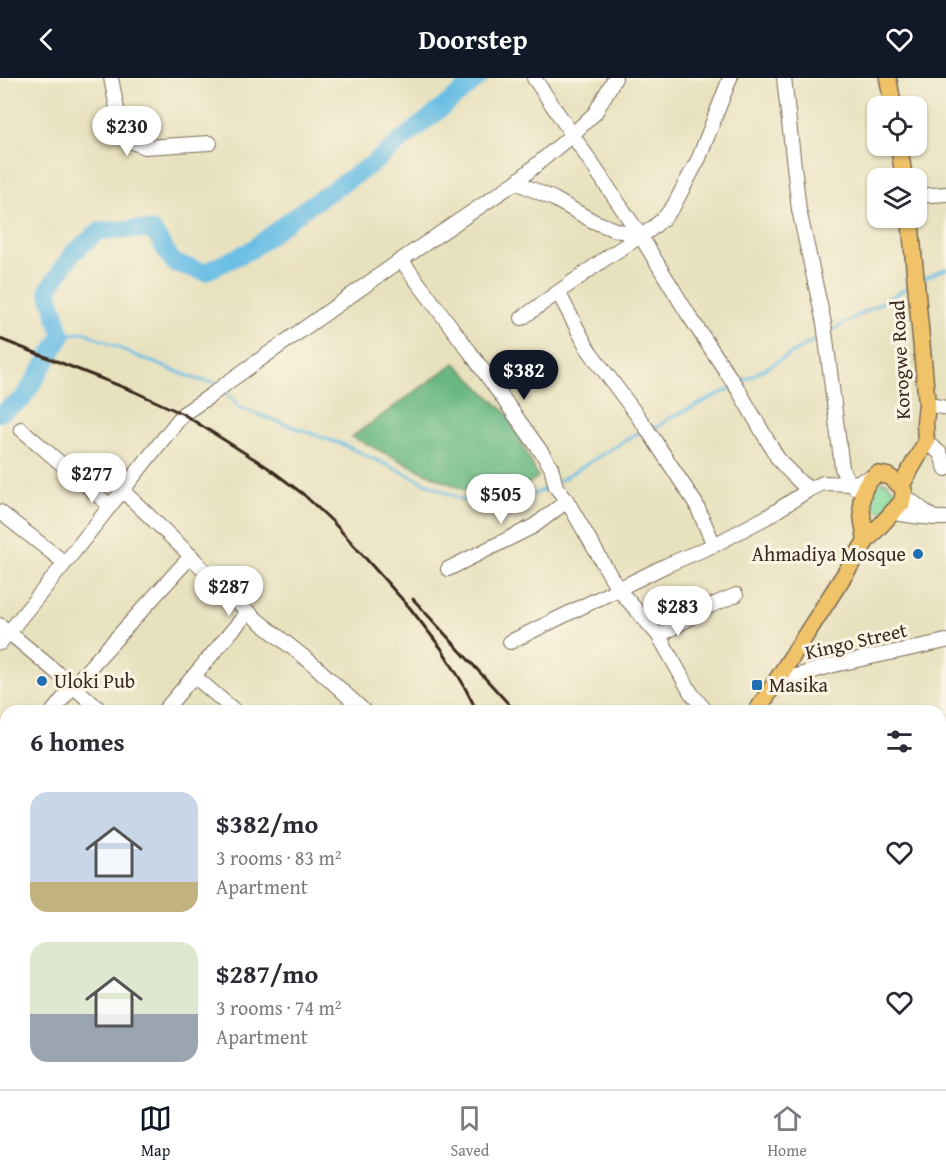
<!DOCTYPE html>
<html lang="en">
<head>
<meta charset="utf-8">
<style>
  :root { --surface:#fff; --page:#f7f7f7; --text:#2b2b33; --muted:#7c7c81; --line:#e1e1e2; --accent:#111827 }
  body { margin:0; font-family:"Gentium Book Plus",serif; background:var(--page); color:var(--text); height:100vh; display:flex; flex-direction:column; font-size:22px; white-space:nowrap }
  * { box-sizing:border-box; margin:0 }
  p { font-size:20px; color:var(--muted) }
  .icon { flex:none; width:33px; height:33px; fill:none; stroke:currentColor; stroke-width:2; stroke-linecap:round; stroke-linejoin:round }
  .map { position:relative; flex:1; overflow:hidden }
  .sheet { position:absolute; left:0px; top:627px; width:946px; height:384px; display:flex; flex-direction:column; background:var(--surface); border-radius:18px 18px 0 0; box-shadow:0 2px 4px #0004 }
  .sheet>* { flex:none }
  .fabs { position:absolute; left:867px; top:18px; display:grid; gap:12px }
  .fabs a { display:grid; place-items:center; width:60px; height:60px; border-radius:12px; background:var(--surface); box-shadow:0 2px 4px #0004; font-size:30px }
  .price { position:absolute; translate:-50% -51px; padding:0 14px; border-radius:21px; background:#fff; color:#222; font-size:20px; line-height:39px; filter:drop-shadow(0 2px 3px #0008) }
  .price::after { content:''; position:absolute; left:50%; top:36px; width:18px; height:14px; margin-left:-9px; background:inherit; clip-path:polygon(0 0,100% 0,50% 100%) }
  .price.active { background:var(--accent); color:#fff }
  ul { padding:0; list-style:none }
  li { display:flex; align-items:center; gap:18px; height:150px; padding:0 30px }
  li span { display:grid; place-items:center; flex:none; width:168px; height:120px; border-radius:18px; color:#555 }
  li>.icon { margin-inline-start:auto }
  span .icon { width:72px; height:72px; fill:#fffc; stroke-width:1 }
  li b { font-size:26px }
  h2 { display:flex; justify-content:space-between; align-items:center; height:72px; padding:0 30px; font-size:26px }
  header { display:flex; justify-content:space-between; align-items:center; height:78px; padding:0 30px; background:var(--accent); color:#fff; font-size:27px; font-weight:800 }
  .menu { display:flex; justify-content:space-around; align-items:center; height:84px; border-top:2px solid var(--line); background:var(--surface); font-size:16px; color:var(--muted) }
  .menu a { display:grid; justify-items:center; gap:3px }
  .menu .active { color:var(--accent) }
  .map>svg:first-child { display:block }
  .green { fill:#82d89b; stroke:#5e815c; stroke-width:1.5 }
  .forest { fill:#69b883; stroke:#527150; stroke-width:1.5 }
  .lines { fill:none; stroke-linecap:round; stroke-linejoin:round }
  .stream { stroke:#68bde4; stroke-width:3 }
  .river { stroke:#68bde4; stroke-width:18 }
  .minor-casing { stroke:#786a56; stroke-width:16 }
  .major-casing { stroke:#786a56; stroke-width:19 }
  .minor { stroke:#fff; stroke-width:14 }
  .major { stroke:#f1c369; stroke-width:16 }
  .rail { stroke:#3b2a1e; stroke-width:3 }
  .poi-dot { fill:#1f6fb2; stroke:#fcf5e5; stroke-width:2 }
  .labels { text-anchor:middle; stroke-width:6; stroke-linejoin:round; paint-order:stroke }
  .street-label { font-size:20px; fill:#3b2a1e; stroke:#fcf5e5 }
  .poi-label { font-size:20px; fill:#3b2a1e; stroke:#fcf5e5; text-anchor:start }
</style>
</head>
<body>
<header><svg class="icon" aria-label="back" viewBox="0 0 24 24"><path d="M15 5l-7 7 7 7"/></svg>Doorstep<svg class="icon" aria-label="heart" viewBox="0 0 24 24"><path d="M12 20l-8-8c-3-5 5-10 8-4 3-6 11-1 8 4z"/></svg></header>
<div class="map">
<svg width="946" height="1011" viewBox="0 0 946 1011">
  <rect width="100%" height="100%" fill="#fcf5e5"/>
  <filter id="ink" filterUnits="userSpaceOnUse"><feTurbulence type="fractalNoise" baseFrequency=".0167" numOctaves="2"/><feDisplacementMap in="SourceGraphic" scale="12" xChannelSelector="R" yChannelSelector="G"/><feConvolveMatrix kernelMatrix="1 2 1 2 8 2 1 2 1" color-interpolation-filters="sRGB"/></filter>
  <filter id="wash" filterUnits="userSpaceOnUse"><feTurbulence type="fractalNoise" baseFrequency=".008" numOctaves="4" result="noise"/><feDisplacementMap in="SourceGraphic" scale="24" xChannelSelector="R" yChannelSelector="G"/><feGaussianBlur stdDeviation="1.35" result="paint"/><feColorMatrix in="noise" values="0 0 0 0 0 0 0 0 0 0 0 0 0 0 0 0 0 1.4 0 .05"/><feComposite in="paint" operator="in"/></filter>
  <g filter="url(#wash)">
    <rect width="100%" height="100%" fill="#e8e1be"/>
    <path class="green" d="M 877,404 L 887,404 L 896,415 L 896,420 L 887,432 C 873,435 869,427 867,415 Z"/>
    <path class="forest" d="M 455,285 L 508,337 L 538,399 L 515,415 L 476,417 L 428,396 L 352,359 Z"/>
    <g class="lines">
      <g class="stream">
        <path d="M 920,203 L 937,194 L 946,191"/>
        <path d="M 829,254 L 909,209"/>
        <path d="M 62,258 L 84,254 L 139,279 L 199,302 L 218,305"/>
        <path d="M 740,305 L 820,259"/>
        <path d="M 224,312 L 240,330 L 344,367 L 460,421 C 493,428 521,426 550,408"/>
        <path d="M 652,350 L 659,348 L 668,341 L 732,310"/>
        <path d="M 559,403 L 634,357 L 643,354"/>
      </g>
      <path class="river" d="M 0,335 L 22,322 L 62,258 L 48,212 L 73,175 L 99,153 L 134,151 L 153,153 L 174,185 L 205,194 L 251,172 L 304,131 L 372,86 L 479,0"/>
    </g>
  </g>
  <g filter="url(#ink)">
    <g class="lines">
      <defs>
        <g id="minor">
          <path d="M 111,0 L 121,51 L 126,58 L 132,64 L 145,69 L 210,65"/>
          <path d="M 534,0 L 640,157 L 688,236 L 739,313 L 777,379 L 784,388 L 801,405 L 810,411 L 823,405 L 851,406 L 870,400"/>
          <path d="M 784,0 L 799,132 L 824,245 L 842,390 L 845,398 L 854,409"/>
          <path d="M 516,104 L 554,121 L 593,143 L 615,152 L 640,157"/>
          <path d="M 916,118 L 946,116"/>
          <path d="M 401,182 L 470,274 L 542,375 L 551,389 L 556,409 L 567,423 L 618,511 L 659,558 L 691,615 L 706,633"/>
          <path d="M 558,214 L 588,271 L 645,348 L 696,426 L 714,467"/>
          <path d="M 522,240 L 609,178 L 650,152 L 663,141 L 673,129 L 699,80 L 730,0"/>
          <path d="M 927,326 L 946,330"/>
          <path d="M 21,351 L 110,428"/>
          <path d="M 926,364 L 940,375 L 946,391"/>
          <path d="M 123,413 L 191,478 L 221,511 L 261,545 L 314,587 L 364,633"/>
          <path d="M 904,417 L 931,438"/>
          <path d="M 0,434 L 65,485"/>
          <path d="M 892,435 C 910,437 928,441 946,440"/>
          <path d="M 448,491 L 534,448 L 567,423"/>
          <path d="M 0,547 L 73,608 L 101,633"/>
          <path d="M 659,558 L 710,528 L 736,517"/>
          <path d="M 510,564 L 667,487 L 714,467 L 767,439 L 810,411"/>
          <path d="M 0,565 L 65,485 L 183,336 L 210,318 L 231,302 L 401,182 L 516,104 L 573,56 L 595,35 L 615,0"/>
          <path d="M 194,598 L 235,633"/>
          <path d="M 775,604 L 834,587 L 946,563"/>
          <path d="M 53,633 L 73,608 L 191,478"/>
          <path d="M 164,633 L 248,534"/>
          <path d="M 940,689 L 946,688"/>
          <path d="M 0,697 L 6,690"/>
          <path d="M 0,827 L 6,821"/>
          <path d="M 0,840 L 6,845"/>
          <path d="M 0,954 L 6,959"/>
          <path d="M 57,1005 L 62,1011"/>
          <path d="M 192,1005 L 199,1011"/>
          <path d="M 639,1005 L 640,1011"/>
          <path d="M 807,1005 L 808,1011"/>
        </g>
        <g id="major">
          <path d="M 888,0 L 893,28"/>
          <path d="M 899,68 L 904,100"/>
          <path d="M 901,408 L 926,364 L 925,345 L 927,326 L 910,140"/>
          <path d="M 757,633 L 866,463 L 902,424 L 904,413 L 901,408 L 888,398 L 877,396 C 853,411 863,440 866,463"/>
          <path d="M 306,1011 L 311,1005"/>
        </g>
      </defs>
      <use href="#minor" class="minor-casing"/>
      <use href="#major" class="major-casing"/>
      <use href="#minor" class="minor"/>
      <use href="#major" class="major"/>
      <g class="rail">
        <path d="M 0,261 L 133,313 L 183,336 L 267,389 L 303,416 L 333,444 L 410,530 L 441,570 L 462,604 L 477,633"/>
        <path d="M 413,521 L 515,633"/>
        <path d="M 586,1005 L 587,1011"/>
        <path d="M 723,1005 L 724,1011"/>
      </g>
    </g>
  </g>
  <g class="poi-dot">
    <circle cx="918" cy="476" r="6"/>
    <circle cx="42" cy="603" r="6"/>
    <rect x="751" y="601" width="12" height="12" rx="3"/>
  </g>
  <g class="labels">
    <g class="street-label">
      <text transform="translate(900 282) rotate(-93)" y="7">Korogwe Road</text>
      <text transform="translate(856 563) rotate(-13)" y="7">Kingo Street</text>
    </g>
    <g class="poi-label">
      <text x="906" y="483" text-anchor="end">Ahmadiya Mosque</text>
      <text x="54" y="610">Uloki Pub</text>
      <text x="769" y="614">Masika</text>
    </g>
  </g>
</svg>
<div class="fabs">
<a><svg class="icon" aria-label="locate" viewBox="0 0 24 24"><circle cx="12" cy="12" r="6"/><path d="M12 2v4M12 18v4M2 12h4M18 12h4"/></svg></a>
<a><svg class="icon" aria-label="layers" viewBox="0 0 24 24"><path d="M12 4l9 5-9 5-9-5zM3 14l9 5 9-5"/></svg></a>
</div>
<b class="price" style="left:127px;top:79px">$230</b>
<b class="price active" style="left:524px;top:323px">$382</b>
<b class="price" style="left:92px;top:426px">$277</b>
<b class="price" style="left:501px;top:447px">$505</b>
<b class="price" style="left:229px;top:539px">$287</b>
<b class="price" style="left:678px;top:559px">$283</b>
<section class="sheet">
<h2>6 homes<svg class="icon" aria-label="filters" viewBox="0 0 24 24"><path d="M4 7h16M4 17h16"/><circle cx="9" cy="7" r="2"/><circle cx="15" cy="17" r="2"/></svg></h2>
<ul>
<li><span style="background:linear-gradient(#c9d6e8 75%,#c2b280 0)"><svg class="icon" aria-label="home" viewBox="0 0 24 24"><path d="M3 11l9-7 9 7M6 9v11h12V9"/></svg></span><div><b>$382/mo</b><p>3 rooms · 83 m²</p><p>Apartment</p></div><svg class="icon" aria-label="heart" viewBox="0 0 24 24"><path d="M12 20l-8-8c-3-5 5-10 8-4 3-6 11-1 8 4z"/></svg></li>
<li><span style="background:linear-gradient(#dfe7d0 60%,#9aa5b1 0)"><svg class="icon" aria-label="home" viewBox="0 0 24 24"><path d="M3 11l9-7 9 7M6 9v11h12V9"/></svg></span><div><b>$287/mo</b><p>3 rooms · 74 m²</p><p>Apartment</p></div><svg class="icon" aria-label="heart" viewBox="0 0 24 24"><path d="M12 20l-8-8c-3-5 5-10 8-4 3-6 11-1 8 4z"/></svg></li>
</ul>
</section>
</div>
<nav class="menu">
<a class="active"><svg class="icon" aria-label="map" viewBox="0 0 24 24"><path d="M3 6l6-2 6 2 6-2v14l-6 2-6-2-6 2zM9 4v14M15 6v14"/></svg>Map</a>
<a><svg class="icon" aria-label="saved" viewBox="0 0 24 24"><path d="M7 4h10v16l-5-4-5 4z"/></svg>Saved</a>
<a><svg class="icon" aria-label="home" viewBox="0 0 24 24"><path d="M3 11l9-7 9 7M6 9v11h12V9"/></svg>Home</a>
</nav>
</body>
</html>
